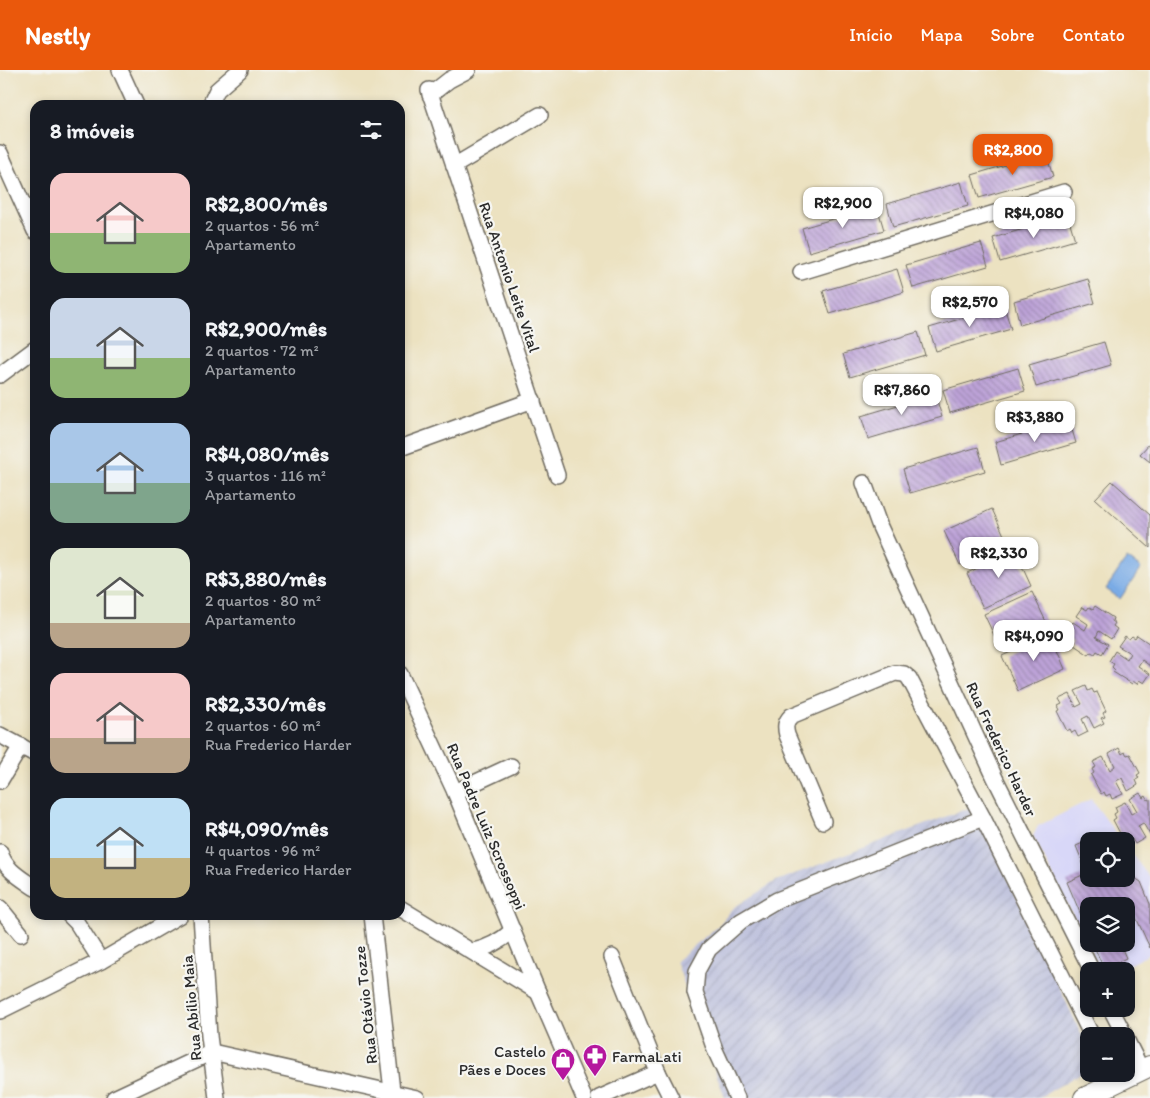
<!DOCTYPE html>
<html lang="pt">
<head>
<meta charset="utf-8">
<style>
  :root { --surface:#171b24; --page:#20242c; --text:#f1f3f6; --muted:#9ea1a6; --accent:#ea580c }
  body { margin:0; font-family:Itim,sans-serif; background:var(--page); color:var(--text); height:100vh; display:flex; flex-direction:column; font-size:19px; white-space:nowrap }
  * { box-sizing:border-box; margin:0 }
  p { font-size:16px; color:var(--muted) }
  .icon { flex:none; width:28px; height:28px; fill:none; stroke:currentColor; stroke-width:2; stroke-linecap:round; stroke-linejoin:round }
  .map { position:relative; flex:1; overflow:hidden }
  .side { position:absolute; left:30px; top:30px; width:375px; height:820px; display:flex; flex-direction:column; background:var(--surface); border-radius:15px; box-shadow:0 2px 8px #0003 }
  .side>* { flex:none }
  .fabs { position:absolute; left:1080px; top:762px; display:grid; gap:10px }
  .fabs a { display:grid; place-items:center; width:55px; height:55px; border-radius:10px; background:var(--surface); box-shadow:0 2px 8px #0003; font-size:25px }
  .price { position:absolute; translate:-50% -42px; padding:0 11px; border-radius:10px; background:#fff; color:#222; font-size:16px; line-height:32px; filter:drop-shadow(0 1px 2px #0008) }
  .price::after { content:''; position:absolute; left:50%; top:30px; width:15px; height:11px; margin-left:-8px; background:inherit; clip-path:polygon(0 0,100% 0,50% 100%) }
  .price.selected { background:var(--accent); color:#fff }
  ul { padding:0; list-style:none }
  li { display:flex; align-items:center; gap:15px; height:125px; padding:0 20px }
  li span { display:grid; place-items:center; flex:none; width:140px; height:100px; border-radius:15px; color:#555 }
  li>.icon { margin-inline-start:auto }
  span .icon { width:60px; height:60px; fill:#fffc; stroke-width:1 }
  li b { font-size:21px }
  h2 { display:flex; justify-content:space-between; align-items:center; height:60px; padding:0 20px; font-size:21px }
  header { display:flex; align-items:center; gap:30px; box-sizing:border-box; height:70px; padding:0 25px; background:var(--accent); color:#fff }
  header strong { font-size:24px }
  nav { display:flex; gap:28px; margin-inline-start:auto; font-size:18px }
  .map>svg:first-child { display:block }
  .built { fill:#d8d7f8; fill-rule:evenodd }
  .industrial { fill:url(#industrial-furrows) }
  .water { fill:#7aabe5; stroke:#526b88 }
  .building { fill:url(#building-back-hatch) }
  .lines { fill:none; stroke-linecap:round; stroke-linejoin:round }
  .minor-casing { stroke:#6f6b60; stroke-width:18 }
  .major-casing { stroke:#6f6b60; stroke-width:22 }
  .minor { stroke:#fff; stroke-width:15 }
  .major { stroke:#fff; stroke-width:20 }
  .labels { text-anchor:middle; stroke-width:4.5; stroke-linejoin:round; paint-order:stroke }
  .street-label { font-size:16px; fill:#2b2b2b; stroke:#f6f6f2 }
  .poi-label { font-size:16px; fill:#2b2b2b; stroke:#f6f6f2; text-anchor:end }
</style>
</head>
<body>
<header>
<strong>Nestly</strong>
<nav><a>Início</a><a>Mapa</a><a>Sobre</a><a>Contato</a></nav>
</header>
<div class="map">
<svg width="1150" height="1028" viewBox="0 0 1150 1028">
  <defs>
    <pattern id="industrial-furrows" width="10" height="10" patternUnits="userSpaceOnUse" patternTransform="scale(1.25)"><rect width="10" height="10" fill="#bfc2dd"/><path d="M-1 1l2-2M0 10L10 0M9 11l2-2" fill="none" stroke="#a4a7be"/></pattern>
    <pattern id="building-back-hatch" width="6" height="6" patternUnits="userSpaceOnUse" patternTransform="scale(1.25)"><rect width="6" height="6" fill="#bda3d8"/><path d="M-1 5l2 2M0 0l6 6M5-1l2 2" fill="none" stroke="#9a85af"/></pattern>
  </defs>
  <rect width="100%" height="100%" fill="#f6f6f2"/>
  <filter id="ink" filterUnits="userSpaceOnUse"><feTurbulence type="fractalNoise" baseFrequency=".02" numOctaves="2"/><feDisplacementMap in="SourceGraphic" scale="10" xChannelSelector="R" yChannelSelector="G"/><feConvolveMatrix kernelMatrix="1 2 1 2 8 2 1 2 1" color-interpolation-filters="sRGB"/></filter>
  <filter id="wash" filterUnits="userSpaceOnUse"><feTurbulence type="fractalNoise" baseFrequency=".0096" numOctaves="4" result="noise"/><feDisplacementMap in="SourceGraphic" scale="20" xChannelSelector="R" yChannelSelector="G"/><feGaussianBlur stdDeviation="1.12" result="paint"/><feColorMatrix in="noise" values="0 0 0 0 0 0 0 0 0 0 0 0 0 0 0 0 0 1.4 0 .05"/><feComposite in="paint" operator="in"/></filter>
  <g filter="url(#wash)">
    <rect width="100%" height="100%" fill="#ece2c1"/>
    <path class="built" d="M 1091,729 L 1122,771 L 1089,771 L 1089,809 L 1126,809 L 1126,777 L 1150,808 L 1150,884 L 1116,901 L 1101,901 L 1033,766 L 1038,756 ZM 1089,836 L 1126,836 L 1126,874 L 1089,874 Z"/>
    <path class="industrial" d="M 974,736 L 1089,980 L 1089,998 L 1039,1028 L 725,1028 L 676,891 L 719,855 L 733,838 L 776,811 Z"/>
    <path class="water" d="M 1127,488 L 1141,498 L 1120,529 L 1106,519 Z"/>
    <g id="blocks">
      <g class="building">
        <path d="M 1046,83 L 1053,107 L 979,128 L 972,105 Z"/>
        <path d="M 961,112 L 968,136 L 893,157 L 887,134 Z"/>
        <path d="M 877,136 L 884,160 L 809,182 L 802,158 Z"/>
        <path d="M 1068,146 L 1075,170 L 1000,192 L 993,168 Z"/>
        <path d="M 981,173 L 988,196 L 913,218 L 906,195 Z"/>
        <path d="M 897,199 L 904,222 L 830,244 L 823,221 Z"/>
        <path d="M 1088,209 L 1095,233 L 1020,255 L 1014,231 Z"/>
        <path d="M 1004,236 L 1011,259 L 936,281 L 929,258 Z"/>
        <path d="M 918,262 L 925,285 L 850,307 L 843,284 Z"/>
        <path d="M 1104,272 L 1111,295 L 1036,317 L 1029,294 Z"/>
        <path d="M 1018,298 L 1025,321 L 950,343 L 943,320 Z"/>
        <path d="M 935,324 L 942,347 L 868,369 L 861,346 Z"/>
        <path d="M 1069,350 L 1076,373 L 1001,395 L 995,372 Z"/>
        <path d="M 1150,373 L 1150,392 L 1140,384 Z"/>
        <path d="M 978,377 L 985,401 L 910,423 L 903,399 Z"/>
        <path d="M 1112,411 L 1150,445 L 1150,478 L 1095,429 Z"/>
        <path d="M 992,439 L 1008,474 L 960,495 L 944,461 Z"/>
        <path d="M 1015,481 L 1031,516 L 983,538 L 967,503 Z"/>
        <path d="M 1032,522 L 1048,556 L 1000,578 L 984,544 Z"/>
        <path d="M 1095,536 L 1113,548 L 1112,551 L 1115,553 L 1113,556 L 1117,559 L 1111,569 L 1099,561 L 1096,567 L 1108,574 L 1102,584 L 1097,581 L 1095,584 L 1091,582 L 1089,585 L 1071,573 L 1073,570 L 1069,568 L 1071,564 L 1067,561 L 1073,552 L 1085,560 L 1088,554 L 1076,546 L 1082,537 L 1087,540 L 1089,537 L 1093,539 Z"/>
        <path d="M 1050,564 L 1065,599 L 1018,621 L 1002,586 Z"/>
        <path d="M 1137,565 L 1150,574 L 1150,596 L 1142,590 L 1138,596 L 1150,604 L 1144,613 L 1139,610 L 1137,614 L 1133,611 L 1132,614 L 1113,602 L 1115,600 L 1112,597 L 1114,594 L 1109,591 L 1115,581 L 1127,589 L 1130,583 L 1118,576 L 1125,566 L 1129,569 L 1132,566 L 1135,568 Z"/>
        <path d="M 1086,616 L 1088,621 L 1092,619 L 1094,623 L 1097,622 L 1106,641 L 1103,643 L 1105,647 L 1101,648 L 1104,653 L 1094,658 L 1088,646 L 1082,649 L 1088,662 L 1078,667 L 1075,661 L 1072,663 L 1070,659 L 1067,661 L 1057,641 L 1060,640 L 1058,636 L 1062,634 L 1059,629 L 1070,624 L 1076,637 L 1082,634 L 1075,621 Z"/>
        <path d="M 1119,678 L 1122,684 L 1125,682 L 1127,685 L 1130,684 L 1140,703 L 1137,705 L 1139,708 L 1136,710 L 1138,715 L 1128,721 L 1122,708 L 1116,711 L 1123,724 L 1112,729 L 1110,724 L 1106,726 L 1104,722 L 1101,724 L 1091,705 L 1094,703 L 1092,699 L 1096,697 L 1093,692 L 1103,687 L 1110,700 L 1115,696 L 1109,684 Z"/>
        <path d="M 1140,723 L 1143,728 L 1146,726 L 1148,730 L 1150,729 L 1150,765 L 1143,753 L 1138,756 L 1145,768 L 1135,774 L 1132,769 L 1128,771 L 1126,767 L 1123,769 L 1113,750 L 1116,748 L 1114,744 L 1117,742 L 1115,737 L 1125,732 L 1131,744 L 1137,741 L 1130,729 Z"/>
        <path d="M 1097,767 L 1099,771 L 1089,771 L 1089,809 L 1118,809 L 1121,814 L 1135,808 L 1141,812 L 1150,834 L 1150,878 L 1129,832 L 1119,836 L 1089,836 L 1089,864 L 1067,812 L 1087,803 L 1076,776 Z"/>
        <path d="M 1093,874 L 1120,874 L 1126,888 L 1104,899 Z"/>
      </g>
    </g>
  </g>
  <g filter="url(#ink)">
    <use href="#blocks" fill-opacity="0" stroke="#6f6b60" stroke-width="1"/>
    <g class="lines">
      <defs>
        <g id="minor">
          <path d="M 120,0 L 136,35"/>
          <path d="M 429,20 L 557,405"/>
          <path d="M 430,25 L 449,10 L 468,0"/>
          <path d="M 210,35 L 217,20 L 240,0"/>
          <path d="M 0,83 L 35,161"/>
          <path d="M 454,96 L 540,45"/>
          <path d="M 801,202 L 1064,122"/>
          <path d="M 0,305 L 35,279"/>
          <path d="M 400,378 L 533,330"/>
          <path d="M 864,413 L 880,457 L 995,708 L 1092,901"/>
          <path d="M 400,604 L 455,722 L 538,922 L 584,1028"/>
          <path d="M 0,665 L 35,684"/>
          <path d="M 0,711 L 21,676"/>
          <path d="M 455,722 L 511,696"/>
          <path d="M 823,751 L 787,665 C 785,657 785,652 791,646 L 895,603 L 904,604 L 909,608 L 983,748 L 1092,966"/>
          <path d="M 0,782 C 5,800 21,808 35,818"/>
          <path d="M 0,838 L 21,864"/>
          <path d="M 400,838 L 538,922"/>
          <path d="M 69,845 L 77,853 L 101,891"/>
          <path d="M 201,845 L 209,966 L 217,1028"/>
          <path d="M 372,845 L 392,1021"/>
          <path d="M 473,881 C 489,878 501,871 513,860"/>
          <path d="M 612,887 L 658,1002 L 671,1028"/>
          <path d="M 1111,939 L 1125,966"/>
          <path d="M 0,941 L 101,891 L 180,845"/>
          <path d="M 1126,969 L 1142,1001"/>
          <path d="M 114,1028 L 212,982 L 417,1028"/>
          <path d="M 599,1028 L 658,1002"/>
          <path d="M 737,1028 L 715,980 L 695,922 L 697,901 L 709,879 L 741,851 L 777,830 L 983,748"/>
        </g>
        <path id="major" d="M 1084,1028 L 1150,996"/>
      </defs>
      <use href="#minor" class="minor-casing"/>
      <use href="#major" class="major-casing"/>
      <use href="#minor" class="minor"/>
      <use href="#major" class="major"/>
    </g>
  </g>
  <defs>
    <symbol id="pharmacy-pin" viewBox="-11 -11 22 30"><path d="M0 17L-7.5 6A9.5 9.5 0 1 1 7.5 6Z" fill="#b5179e" stroke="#f6f6f2"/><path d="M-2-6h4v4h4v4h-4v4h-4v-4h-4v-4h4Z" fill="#fff"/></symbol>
    <symbol id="shop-pin" viewBox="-11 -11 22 30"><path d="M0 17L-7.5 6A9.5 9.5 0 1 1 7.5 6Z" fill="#b5179e" stroke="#f6f6f2"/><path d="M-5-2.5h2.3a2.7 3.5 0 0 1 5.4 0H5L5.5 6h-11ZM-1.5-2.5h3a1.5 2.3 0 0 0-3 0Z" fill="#fff"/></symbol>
  </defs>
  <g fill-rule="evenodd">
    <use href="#pharmacy-pin" x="581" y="972" width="28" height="38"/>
    <use href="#shop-pin" x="549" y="976" width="28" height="38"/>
  </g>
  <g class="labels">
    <g class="street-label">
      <text transform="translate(510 207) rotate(71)" y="6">Rua Antonio Leite Vital</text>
      <text transform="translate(1002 679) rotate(65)" y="6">Rua Frederico Harder</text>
      <text transform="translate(487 756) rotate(67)" y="6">Rua Padre Luiz Scrossoppi</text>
      <text transform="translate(365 935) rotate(-96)" y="6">Rua Otávio Tozze</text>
      <text transform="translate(191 938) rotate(-95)" y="6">Rua Abílio Maia</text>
    </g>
    <g class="poi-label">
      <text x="546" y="987">Castelo<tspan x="546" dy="18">Pães e Doces</tspan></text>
      <text x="612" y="992" text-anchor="start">FarmaLati</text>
    </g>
  </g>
</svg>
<div class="fabs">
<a><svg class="icon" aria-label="locate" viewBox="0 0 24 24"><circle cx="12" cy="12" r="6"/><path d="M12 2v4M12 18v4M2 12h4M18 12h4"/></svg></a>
<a><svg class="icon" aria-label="layers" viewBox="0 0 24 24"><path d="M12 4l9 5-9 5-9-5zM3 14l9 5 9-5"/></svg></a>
<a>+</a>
<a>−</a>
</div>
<b class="price selected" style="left:1013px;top:106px">R$2,800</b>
<b class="price" style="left:843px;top:159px">R$2,900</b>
<b class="price" style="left:1034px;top:169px">R$4,080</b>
<b class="price" style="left:970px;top:258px">R$2,570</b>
<b class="price" style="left:902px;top:346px">R$7,860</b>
<b class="price" style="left:1035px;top:373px">R$3,880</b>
<b class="price" style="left:999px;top:509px">R$2,330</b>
<b class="price" style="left:1034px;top:592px">R$4,090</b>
<section class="side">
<h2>8 imóveis<svg class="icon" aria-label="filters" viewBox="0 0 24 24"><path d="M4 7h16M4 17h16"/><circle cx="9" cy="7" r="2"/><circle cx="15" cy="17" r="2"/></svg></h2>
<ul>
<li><span style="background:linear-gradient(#f6c9c9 60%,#8fb573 0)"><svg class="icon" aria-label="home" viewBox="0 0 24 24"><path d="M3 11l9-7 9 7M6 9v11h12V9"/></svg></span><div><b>R$2,800/mês</b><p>2 quartos · 56 m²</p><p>Apartamento</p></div></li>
<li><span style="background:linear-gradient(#c9d6e8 60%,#8fb573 0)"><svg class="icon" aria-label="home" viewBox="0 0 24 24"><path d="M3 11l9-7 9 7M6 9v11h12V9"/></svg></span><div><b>R$2,900/mês</b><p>2 quartos · 72 m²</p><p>Apartamento</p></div></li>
<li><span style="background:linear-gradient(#a9c7e8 60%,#7fa58c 0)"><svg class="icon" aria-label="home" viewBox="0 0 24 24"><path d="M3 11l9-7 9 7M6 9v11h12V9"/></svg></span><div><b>R$4,080/mês</b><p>3 quartos · 116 m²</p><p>Apartamento</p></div></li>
<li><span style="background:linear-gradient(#dfe7d0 75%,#b9a48a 0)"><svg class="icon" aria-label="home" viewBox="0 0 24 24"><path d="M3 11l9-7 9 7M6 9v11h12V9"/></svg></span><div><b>R$3,880/mês</b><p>2 quartos · 80 m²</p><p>Apartamento</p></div></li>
<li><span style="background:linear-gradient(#f6c9c9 65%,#b9a48a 0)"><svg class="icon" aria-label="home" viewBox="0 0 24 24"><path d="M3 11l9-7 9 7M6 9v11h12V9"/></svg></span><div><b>R$2,330/mês</b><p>2 quartos · 60 m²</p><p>Rua Frederico Harder</p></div></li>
<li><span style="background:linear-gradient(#bfe0f5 60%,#c2b280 0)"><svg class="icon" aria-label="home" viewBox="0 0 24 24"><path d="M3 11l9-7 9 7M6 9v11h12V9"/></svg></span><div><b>R$4,090/mês</b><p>4 quartos · 96 m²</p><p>Rua Frederico Harder</p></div></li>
</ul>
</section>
</div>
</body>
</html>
